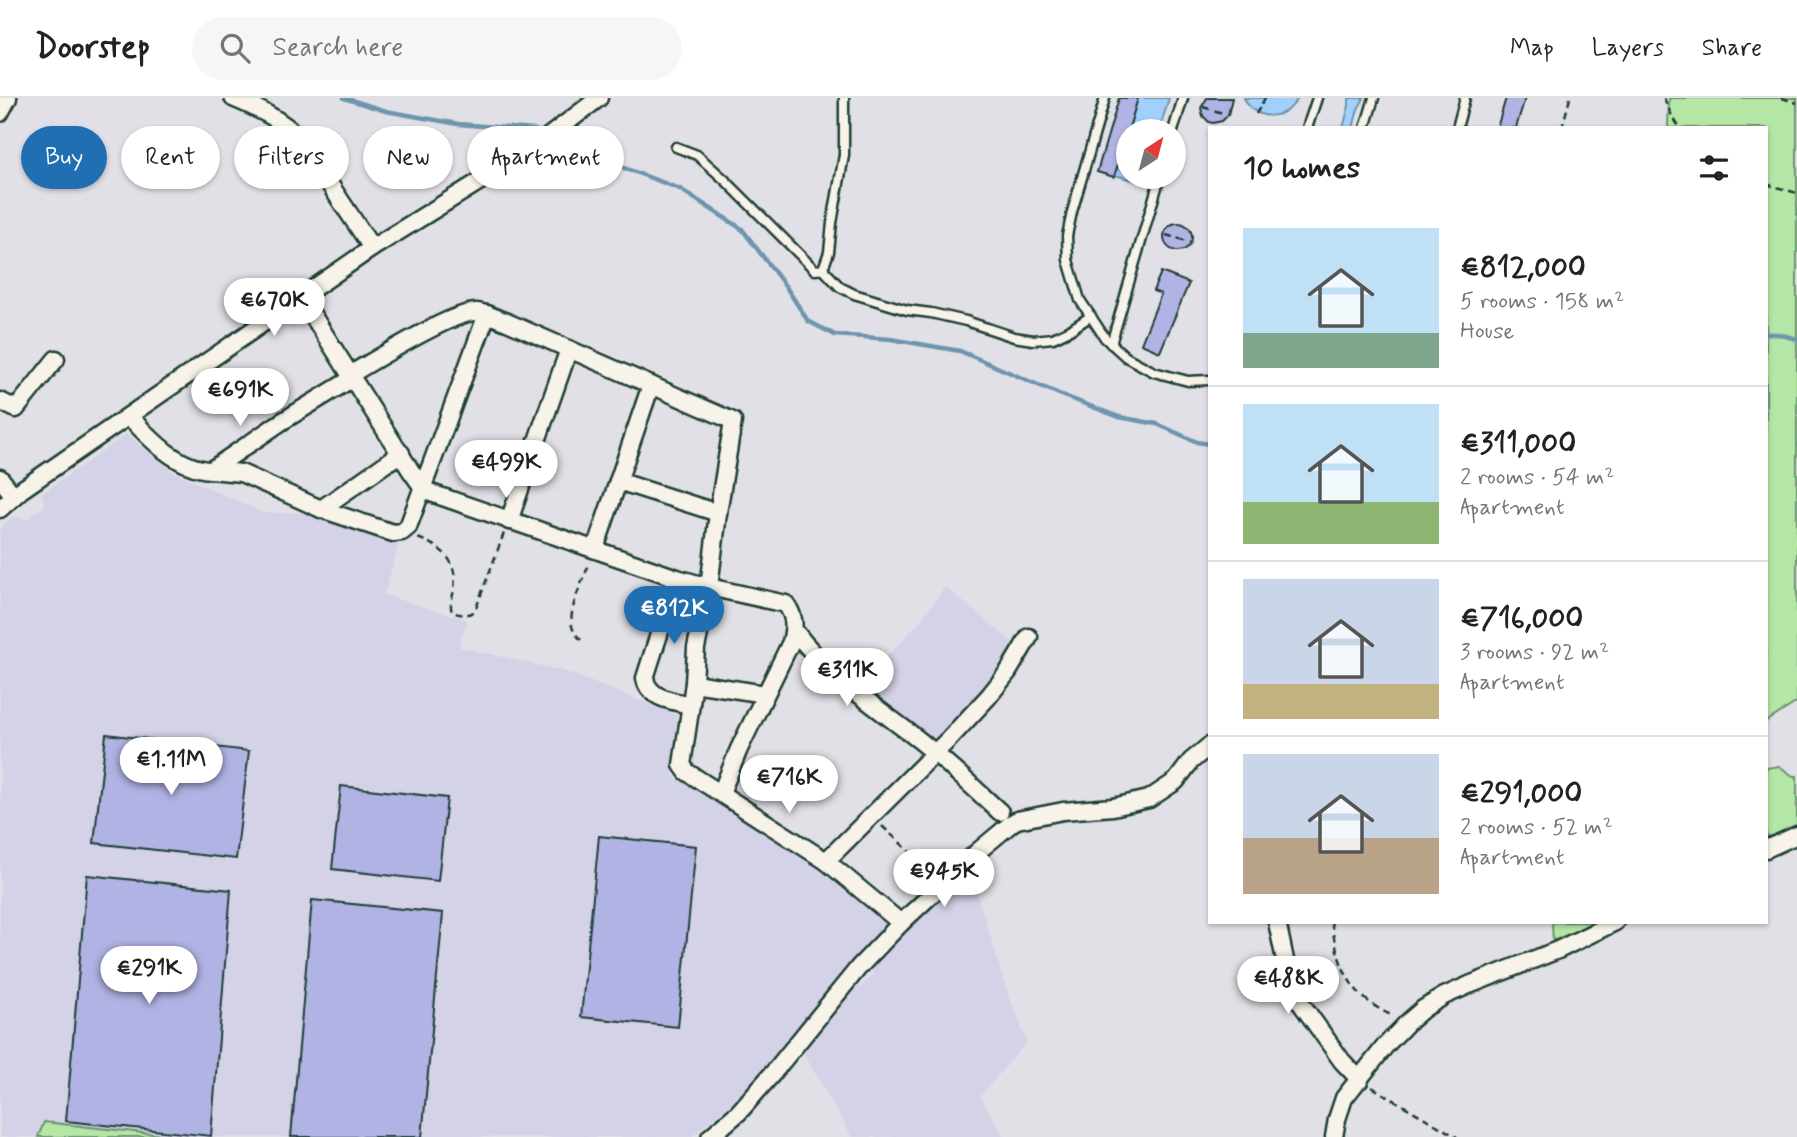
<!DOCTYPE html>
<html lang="en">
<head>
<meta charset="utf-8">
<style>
  :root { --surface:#fff; --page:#f6f6f6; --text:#222; --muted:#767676; --line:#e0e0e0; --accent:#1f6fb2 }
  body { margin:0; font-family:Mynerve,sans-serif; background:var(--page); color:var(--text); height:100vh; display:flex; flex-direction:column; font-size:26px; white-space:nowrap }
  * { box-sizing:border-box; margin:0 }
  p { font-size:23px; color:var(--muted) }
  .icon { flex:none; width:38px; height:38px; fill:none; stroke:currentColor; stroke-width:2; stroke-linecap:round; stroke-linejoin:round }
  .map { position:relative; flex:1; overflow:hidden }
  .drawer { position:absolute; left:1208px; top:28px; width:560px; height:798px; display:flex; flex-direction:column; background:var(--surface); border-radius:0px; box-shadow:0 2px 5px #0004 }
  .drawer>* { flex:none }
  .banner { position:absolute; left:21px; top:28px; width:665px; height:63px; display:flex; gap:14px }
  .needle { width:46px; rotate:36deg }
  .tools { position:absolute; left:1116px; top:21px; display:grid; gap:14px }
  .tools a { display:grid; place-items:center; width:70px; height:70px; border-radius:50%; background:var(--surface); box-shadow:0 2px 5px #0004; font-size:35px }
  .price { position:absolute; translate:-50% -60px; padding:0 16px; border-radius:24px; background:#fff; color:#222; font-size:23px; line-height:46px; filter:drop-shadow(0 2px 4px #0008) }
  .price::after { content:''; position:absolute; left:50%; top:42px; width:21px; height:16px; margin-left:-10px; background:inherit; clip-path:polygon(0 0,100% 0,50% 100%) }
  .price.current { background:var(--accent); color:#fff }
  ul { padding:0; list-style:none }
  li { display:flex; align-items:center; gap:21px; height:175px; padding:0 35px }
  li+li { border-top:2px solid var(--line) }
  li span { display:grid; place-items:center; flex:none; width:196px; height:140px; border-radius:0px; color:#555 }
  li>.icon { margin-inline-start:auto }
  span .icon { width:84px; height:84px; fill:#fffc; stroke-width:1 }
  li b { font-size:30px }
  h2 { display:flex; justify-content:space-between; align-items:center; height:84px; padding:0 35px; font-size:30px }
  .tag { padding:0 24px; border-radius:32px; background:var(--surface); box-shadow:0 2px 5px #0004; font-size:24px; line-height:63px }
  .tag.current { background:var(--accent); color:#fff }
  header { display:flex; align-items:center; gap:42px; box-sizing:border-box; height:98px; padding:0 35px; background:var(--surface); border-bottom:2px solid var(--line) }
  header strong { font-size:33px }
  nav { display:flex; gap:38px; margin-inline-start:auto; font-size:24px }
  .search { width:490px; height:63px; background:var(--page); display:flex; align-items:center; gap:18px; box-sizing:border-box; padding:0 24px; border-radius:38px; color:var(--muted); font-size:26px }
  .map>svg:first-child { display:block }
  .built { fill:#d3d2e6 }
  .green { fill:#b4e6a6; stroke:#6a926d; stroke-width:2 }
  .water { fill:#a1d0fd; stroke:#6d95ad; stroke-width:2 }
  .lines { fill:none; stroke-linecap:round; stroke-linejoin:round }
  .stream { stroke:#6d95ad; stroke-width:4.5 }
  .building { fill:#b1b3e5; stroke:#1f3d34; stroke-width:2 }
  .lane-casing { stroke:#1f3d34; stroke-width:13 }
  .street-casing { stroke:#1f3d34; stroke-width:21 }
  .path { stroke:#1f3d34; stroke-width:2.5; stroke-dasharray:7 5; stroke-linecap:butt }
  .lane { stroke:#f7f3e8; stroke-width:8 }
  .street { stroke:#f7f3e8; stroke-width:16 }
</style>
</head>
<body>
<header>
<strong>Doorstep</strong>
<div class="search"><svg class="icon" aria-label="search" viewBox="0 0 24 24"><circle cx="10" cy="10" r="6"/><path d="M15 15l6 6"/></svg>Search here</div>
<nav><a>Map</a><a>Layers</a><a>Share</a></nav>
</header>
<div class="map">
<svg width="1797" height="1039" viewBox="0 0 1797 1039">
  <rect width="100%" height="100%" fill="#e2e0e7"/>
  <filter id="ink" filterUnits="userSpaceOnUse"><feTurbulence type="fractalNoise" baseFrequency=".0143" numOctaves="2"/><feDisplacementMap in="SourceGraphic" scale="14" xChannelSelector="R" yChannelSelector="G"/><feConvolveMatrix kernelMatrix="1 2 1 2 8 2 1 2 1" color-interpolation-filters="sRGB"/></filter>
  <g filter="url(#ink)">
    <g class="built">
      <path d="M 127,336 L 173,374 L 264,415 L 308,415 L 400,443 L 384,497 L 467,522 L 459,549 L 563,573 L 677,617 L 673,679 L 720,705 L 805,760 L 886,827 L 882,836 L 849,865 L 797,933 L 745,994 L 691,1039 L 0,1039 L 0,431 L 12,419 L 27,421 L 45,407 L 41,396 Z"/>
      <path d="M 945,489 L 1016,547 L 999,578 L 931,645 L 859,589 L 921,522 Z"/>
      <path d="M 971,776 L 1007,893 L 1027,944 L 980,998 L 1004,1039 L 852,1039 L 801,951 L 851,888 L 860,890 L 873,876 L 870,867 L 906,830 Z"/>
    </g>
    <g class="green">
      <path d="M 1669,0 L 1797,0 L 1797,604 L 1766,624 L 1766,30 L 1668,30 Z"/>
      <path d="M 1779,668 L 1793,678 L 1797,678 L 1797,727 L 1773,739 L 1766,738 L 1766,670 Z"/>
      <path d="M 1553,824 L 1594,824 L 1569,837 L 1553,842 L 1552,828 Z"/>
      <path d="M 44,1024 L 180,1039 L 38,1039 Z"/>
    </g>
    <g class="water">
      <path d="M 1138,0 L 1169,0 L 1159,33 L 1129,33 L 1129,79 L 1145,79 L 1143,85 L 1115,77 Z"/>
      <path d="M 1244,0 L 1298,0 C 1285,23 1255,24 1244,0 Z"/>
      <path d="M 1349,0 L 1364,0 L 1358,11 L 1353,30 L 1343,30 L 1349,8 Z"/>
      <circle cx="1178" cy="139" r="12"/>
    </g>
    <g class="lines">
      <g class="stream">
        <path d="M 344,0 L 386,13 L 458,26 L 535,32 L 545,37"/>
        <path d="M 553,40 L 590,57 L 680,91 L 742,131 L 786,189 L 808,223 L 835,237 L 891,241 L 960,253 L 1059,296 L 1119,319 L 1157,326 L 1197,344 L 1209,346"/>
        <path d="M 1766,236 L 1778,236 L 1797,241"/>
      </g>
    </g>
    <g class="building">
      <path d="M 1119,0 L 1138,0 L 1114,79 L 1097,74 Z"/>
      <path d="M 1207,0 L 1232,0 L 1228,17 L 1222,23 L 1213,25 L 1209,24 L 1203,18 L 1201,10 Z"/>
      <path d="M 1506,0 L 1525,0 L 1516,30 L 1497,30 Z"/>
      <circle cx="1178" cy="139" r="14"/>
      <path d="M 1161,174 L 1189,185 L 1160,254 L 1141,246 L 1161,196 L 1153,193 Z"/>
      <path d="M 106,636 L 249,653 L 236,761 L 94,745 Z"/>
      <path d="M 341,688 L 447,700 L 438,783 L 332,771 Z"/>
      <path d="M 599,738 L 696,748 L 678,929 L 581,919 Z"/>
      <path d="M 87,777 L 231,792 L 211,1038 L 66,1023 Z"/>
      <path d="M 312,802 L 443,815 L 422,1039 L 291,1039 Z"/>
    </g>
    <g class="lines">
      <defs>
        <g id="lane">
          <path d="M 1105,0 L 1072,114 L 1067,138 L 1068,162 L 1080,202 L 1105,240 L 1126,259 L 1154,274 L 1188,283 L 1209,282"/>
          <path d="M 1307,30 L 1317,0"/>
          <path d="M 1365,30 L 1374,0"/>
          <path d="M 1457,30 L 1465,0"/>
          <path d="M 1173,33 L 1183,0"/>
          <path d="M 676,49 L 697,57 L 725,82 L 815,172 L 823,171 L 829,154 L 832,125 L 844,57 L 844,0"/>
          <path d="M 823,171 L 840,189 L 854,196 L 907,212 L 931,215 L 966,223 L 1014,239 L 1033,242 L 1053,240 L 1070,232 L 1091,218"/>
          <path d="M 1111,246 L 1160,79"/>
        </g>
        <g id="street">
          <path d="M 233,0 C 257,10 281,21 299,40 L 372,150"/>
          <path d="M 0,15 L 8,0"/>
          <path d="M 301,199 L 411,373 L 423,390 L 431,395 L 677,480 L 709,489 L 786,506 C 795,519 795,528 791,544 L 739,651 L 721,695"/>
          <path d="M 351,276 C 375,262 453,213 477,214 C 487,215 498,221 507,224 L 733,323 L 718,415 L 709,489 L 696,550 L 694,585 L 682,667 L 687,674 L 826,763 L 901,825"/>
          <path d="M 0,303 L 16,311 L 56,261"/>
          <path d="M 129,318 C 150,341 178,371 211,372 L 281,324 L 353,280"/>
          <path d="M 211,372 L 241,375 L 321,411 L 393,435 L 402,434 L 408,429 L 487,216"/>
          <path d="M 0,380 L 14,398"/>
          <path d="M 618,383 L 718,415"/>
          <path d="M 0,411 L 21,392 L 372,150 L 532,51 L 599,0"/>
          <path d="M 321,411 L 401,355"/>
          <path d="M 509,423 L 569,251"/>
          <path d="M 595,451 L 651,287"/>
          <path d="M 677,480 L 645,580 C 648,601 673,603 691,607"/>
          <path d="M 794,532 C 827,577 875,608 919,642 C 948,665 974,690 1000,714"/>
          <path d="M 694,585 L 765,596"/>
          <path d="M 1766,751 L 1797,737"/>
          <path d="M 826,763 L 949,641 L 989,598 L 1008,574 L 1029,539"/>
          <path d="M 1277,824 L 1285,862 L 1300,904 L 1342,963 L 1360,982"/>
          <path d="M 710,1039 L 739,1014 L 773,975 L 859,869 L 901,825 L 976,755 L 1012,725 L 1017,722 L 1063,713 L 1113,709 L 1149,701 L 1176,683 L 1191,663 L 1209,648"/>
          <path d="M 1334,1039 L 1337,1021 L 1344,1000 L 1386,947 L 1407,925 L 1423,911 L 1444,898 L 1469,887 L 1558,852 L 1615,824"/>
        </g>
      </defs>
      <use href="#lane" class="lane-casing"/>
      <use href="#street" class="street-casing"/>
      <g class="path">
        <path d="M 1664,0 L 1672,18 L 1680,30"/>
        <path d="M 1782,0 L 1797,5"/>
        <path d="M 1203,9 L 1226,16"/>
        <path d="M 1256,16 L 1265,0"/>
        <path d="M 1562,30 L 1570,0"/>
        <path d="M 1766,86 L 1797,95"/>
        <path d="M 1166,137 L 1190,144"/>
        <path d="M 418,440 C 443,450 458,462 454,491 C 453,500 449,505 452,514 C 461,517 467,518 475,513 L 504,435"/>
        <path d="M 581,542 C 577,538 573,533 572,528 C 568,511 584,480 590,464"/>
        <path d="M 882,728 L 934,776"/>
        <path d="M 1331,824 C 1339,870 1349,898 1393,918"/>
        <path d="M 1372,989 L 1457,1039"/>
      </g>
      <use href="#lane" class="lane"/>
      <use href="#street" class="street"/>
    </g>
  </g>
</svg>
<div class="tools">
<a><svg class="needle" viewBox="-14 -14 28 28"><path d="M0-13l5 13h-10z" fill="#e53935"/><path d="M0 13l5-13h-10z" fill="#767676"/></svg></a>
</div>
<b class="price" style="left:274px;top:240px">€670K</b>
<b class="price" style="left:240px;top:330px">€691K</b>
<b class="price" style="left:506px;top:402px">€499K</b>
<b class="price current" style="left:674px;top:548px">€812K</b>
<b class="price" style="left:847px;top:610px">€311K</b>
<b class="price" style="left:171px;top:699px">€1.11M</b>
<b class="price" style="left:789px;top:717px">€716K</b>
<b class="price" style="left:944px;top:811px">€945K</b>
<b class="price" style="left:149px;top:908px">€291K</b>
<b class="price" style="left:1288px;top:918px">€488K</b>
<div class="banner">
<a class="tag current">Buy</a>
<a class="tag">Rent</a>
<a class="tag">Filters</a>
<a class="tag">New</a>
<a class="tag">Apartment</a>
</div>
<section class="drawer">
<h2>10 homes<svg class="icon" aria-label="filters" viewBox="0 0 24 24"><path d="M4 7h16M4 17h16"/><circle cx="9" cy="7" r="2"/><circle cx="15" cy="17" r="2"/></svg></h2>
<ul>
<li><span style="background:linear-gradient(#bfe0f5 75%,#7fa58c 0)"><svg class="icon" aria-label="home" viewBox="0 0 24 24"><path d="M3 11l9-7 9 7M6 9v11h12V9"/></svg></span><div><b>€812,000</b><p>5 rooms · 158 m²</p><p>House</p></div></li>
<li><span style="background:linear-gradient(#bfe0f5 70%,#8fb573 0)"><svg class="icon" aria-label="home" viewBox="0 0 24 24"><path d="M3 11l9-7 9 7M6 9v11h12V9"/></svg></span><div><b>€311,000</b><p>2 rooms · 54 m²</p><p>Apartment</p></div></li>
<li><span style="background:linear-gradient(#c9d6e8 75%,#c2b280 0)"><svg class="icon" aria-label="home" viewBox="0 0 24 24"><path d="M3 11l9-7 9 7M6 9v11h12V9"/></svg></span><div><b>€716,000</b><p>3 rooms · 92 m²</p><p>Apartment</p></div></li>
<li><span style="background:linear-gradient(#c9d6e8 60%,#b9a48a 0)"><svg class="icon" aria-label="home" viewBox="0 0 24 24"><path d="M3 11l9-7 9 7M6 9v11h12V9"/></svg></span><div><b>€291,000</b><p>2 rooms · 52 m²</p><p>Apartment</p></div></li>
</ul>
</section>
</div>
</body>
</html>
